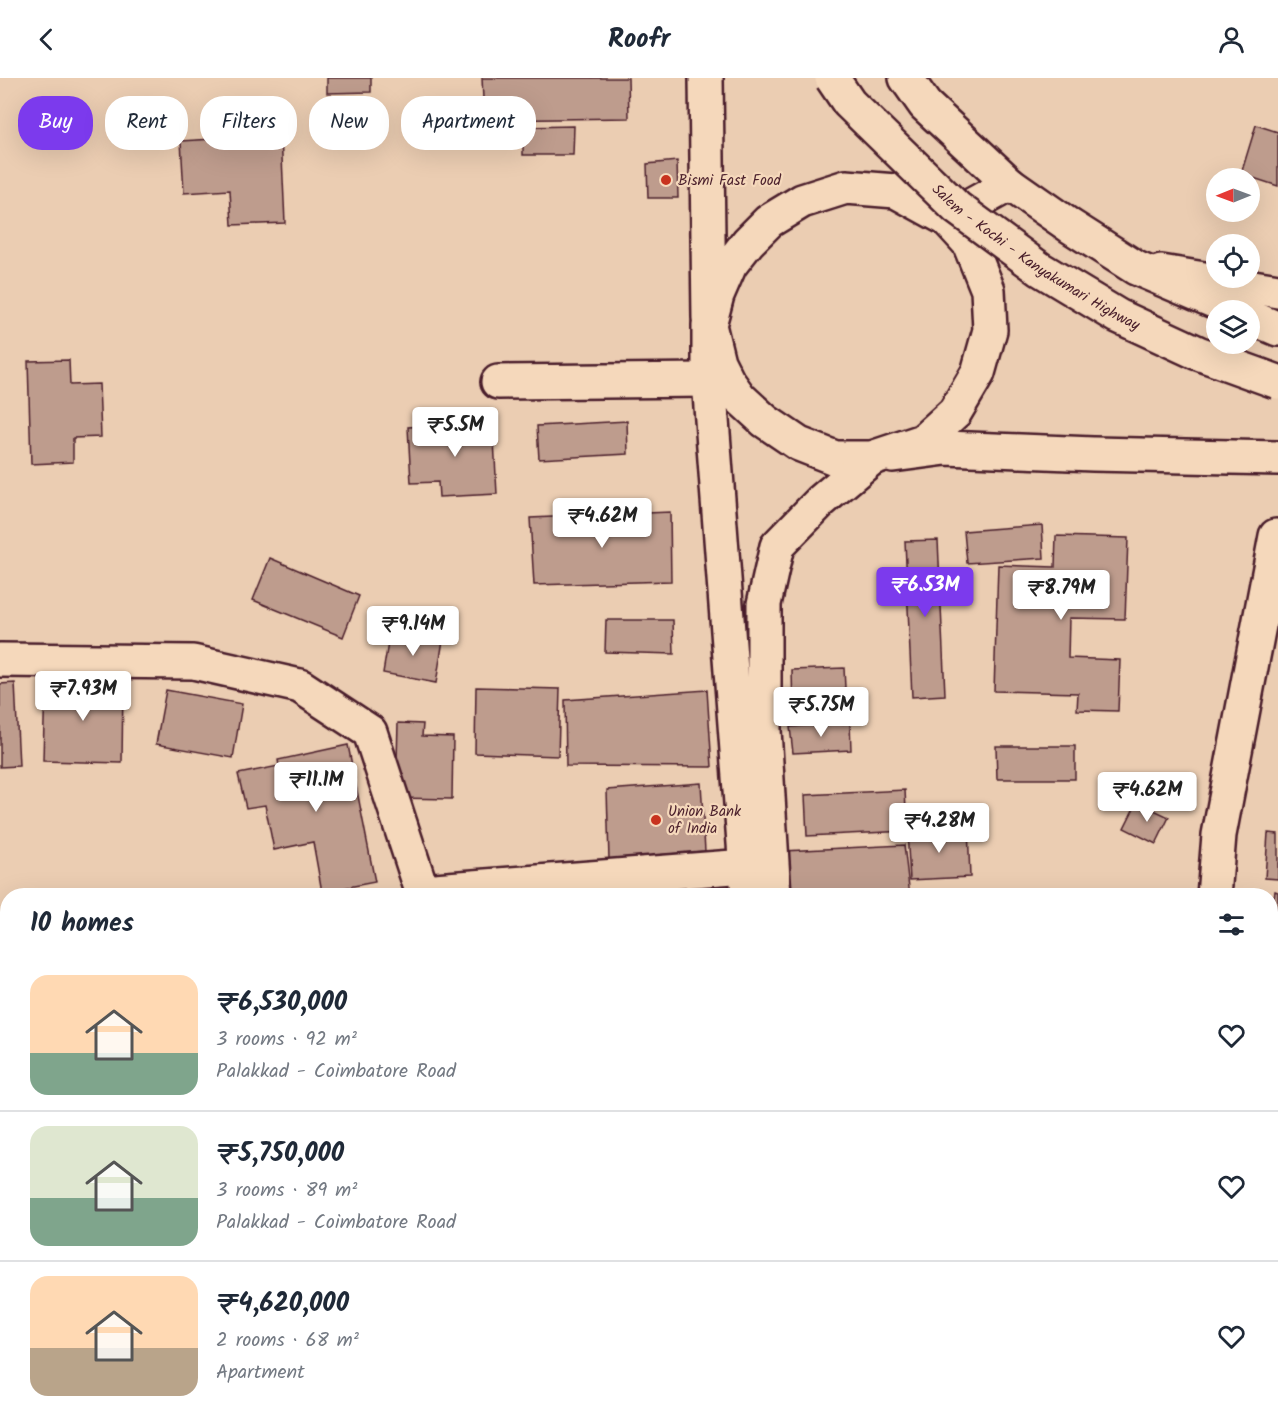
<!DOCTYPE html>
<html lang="en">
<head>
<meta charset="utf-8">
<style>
  :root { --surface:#fff; --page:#f6f6f7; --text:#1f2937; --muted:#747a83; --line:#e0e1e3; --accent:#7c3aed }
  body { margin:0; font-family:Kalam,sans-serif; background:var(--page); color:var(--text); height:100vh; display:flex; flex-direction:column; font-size:22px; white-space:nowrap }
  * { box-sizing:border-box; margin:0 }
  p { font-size:20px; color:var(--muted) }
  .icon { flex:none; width:33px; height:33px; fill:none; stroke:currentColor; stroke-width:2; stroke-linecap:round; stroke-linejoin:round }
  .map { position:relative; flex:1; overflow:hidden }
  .panel { position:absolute; left:0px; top:810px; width:1278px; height:534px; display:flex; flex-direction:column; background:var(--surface); border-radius:24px 24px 0 0; box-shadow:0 6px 24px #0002 }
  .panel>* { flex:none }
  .banner { position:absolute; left:18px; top:18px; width:600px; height:54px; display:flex; gap:12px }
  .needle { width:39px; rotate:269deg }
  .tools { position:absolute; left:1206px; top:90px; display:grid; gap:12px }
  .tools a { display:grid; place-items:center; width:54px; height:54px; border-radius:50%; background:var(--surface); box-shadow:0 6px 24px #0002; font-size:30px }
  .price { position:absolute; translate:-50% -51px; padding:0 14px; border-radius:6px; background:#fff; color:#222; font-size:20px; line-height:39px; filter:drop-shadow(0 2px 3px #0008) }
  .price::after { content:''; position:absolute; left:50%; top:36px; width:18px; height:14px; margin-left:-9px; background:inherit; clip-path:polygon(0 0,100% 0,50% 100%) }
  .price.on { background:var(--accent); color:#fff }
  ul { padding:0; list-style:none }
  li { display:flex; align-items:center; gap:18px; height:150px; padding:0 30px }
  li+li { border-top:2px solid var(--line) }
  li span { display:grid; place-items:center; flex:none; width:168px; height:120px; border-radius:18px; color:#555 }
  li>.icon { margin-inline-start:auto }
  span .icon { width:72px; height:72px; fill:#fffc; stroke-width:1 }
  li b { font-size:26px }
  h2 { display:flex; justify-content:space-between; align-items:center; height:72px; padding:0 30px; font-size:26px }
  .chip { padding:0 21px; border-radius:24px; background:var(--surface); box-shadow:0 6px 24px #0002; font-size:21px; line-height:54px }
  .chip.on { background:var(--accent); color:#fff }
  header { display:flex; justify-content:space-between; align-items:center; height:78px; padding:0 30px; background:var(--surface); font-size:27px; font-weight:800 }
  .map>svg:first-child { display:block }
  .building { fill:#be9c8d; stroke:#4a1f2b; stroke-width:1.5 }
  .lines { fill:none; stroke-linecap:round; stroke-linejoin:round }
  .minor-casing { stroke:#4a1f2b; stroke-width:38 }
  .highway-casing { stroke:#4a1f2b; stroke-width:38 }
  .minor { stroke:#f5d8bb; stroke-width:33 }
  .highway { stroke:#f5d8bb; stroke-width:33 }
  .highway-bridge-casing { stroke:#4a1f2b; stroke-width:38; stroke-linecap:butt }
  .highway-bridge { stroke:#f5d8bb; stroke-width:33 }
  .poi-dot { fill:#c8321e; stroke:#f5d8bb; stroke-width:2 }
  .labels { text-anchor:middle; stroke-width:4.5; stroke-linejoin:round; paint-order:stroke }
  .poi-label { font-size:15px; fill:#4a1f2b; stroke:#f5d8bb; text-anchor:start }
  .street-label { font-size:15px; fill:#4a1f2b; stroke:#f5d8bb }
</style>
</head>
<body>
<header><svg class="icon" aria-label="back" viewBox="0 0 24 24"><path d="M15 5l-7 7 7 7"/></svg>Roofr<svg class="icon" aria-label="person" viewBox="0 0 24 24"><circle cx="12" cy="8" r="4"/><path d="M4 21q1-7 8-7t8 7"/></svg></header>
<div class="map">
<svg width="1278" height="1344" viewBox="0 0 1278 1344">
  <rect width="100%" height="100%" fill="#ebcdb2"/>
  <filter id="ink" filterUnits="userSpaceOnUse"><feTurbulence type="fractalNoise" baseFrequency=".0167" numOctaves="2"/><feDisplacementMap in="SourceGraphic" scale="12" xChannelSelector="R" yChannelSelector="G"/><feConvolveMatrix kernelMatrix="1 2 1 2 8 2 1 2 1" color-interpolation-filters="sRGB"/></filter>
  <g filter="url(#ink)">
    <g class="building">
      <path d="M 327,0 L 371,0 L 371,14 L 327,15 Z"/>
      <path d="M 482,0 L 628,0 L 629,40 L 484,42 Z"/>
      <path d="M 1256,47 L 1278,54 L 1278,108 L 1241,96 Z"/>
      <path d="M 574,48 L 573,77 L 523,77 L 523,49 Z"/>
      <path d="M 281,57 L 285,145 L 232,147 L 230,112 L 184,115 L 181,63 Z"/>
      <path d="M 677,83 L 678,120 L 648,120 L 647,86 Z"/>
      <path d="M 69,282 L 70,307 L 99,306 L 101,359 L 73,360 L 73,384 L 31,386 L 28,283 Z"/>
      <path d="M 627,343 L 628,376 L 539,381 L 537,348 Z"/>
      <path d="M 493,344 L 497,416 L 439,419 L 438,404 L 411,405 L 408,349 Z"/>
      <path d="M 670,434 L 671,503 L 534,507 L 530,440 Z"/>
      <path d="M 1042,447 L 1044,480 L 967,485 L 964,453 Z"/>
      <path d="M 1056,458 L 1128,460 L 1125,541 L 1069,540 L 1068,580 L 1120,582 L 1118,633 L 1077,632 L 1078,615 L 994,613 L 998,487 L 1055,489 Z"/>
      <path d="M 938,462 L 945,617 L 912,619 L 905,463 Z"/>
      <path d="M 270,480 L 359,518 L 343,559 L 253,522 Z"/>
      <path d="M 606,542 L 673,542 L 674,576 L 605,574 Z"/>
      <path d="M 390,553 L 443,562 L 436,605 L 383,595 Z"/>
      <path d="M 844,590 L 846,630 L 793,632 L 792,592 Z"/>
      <path d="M 45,604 L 123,605 L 122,685 L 43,683 Z"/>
      <path d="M 15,605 L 19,688 L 0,689 L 0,606 Z"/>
      <path d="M 476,609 L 560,611 L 558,678 L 475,675 Z"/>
      <path d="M 166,612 L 242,626 L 233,680 L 156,666 Z"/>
      <path d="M 707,612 L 712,689 L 566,688 L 565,622 Z"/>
      <path d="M 398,645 L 423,646 L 422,658 L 453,659 L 452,721 L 396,720 Z"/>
      <path d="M 850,645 L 851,672 L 793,675 L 790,649 Z"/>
      <path d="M 348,667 L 375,804 L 322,814 L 313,764 L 274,772 L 265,727 L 246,730 L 238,696 L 279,688 L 278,682 Z"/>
      <path d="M 996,668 L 1075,668 L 1075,701 L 997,701 Z"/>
      <path d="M 701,705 L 705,773 L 609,781 L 607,712 Z"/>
      <path d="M 905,712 L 907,753 L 807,758 L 805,717 Z"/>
      <path d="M 1137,724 L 1169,739 L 1156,766 L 1124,750 Z"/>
      <path d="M 968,749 L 970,799 L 910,802 L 907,753 Z"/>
      <path d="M 1268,755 L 1278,756 L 1278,801 L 1265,800 Z"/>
      <path d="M 904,767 L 910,818 L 788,818 L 783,773 Z"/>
      <path d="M 1275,813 L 1278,814 L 1278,834 L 1272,832 Z"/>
      <path d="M 1270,850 L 1278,851 L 1278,899 L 1270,898 Z"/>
      <rect x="1270" y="1123" width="8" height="33"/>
      <path d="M 0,1186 L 8,1186 L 8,1243 L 0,1242 Z"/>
      <path d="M 1270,1195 L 1278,1196 L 1278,1252 L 1270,1251 Z"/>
      <path d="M 386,1336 L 445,1337 L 445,1344 L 386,1344 Z"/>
    </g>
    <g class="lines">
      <defs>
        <g id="minor">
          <path d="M 706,0 L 709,240"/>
          <path d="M 1161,194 L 1278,213"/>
          <path d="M 498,304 L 709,302"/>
          <path d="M 893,377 L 946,370 L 1093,376 L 1278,380"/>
          <path d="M 0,582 L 193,584 L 300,608 L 370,654 L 422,813 L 746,788"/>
          <path d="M 1214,818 L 1219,757 L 1276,458"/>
          <path d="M 1270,944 L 1278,944"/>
          <path d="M 0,1062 L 8,1062"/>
        </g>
        <g id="highway">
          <path d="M 906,0 L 925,27 L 1010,106 L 1070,148 L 1136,190 L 1235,232"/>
          <path d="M 947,141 L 1010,106"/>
          <path d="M 1250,239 L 1278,251"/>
          <path d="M 709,247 L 718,284 L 727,302 L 740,320 L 765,343 L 799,366 L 835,380 L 872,380 L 923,363 L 955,334 L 978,295 L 990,252 L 988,212 L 969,165 L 947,141 L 896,113 L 846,109 L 802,123 L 769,143 L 748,164 L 730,187 L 717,217 L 709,247 L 709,302 L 748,818"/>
          <path d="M 774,818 L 764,652 L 764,526 L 777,468 L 821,423 L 872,380"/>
          <path d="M 727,1344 L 728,1336"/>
          <path d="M 759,1344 L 761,1336"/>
        </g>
      </defs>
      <use href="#minor" class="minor-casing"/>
      <use href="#highway" class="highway-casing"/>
      <use href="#minor" class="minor"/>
      <use href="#highway" class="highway"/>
      <defs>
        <g id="highway-bridge">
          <path id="s1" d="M 832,0 L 849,25 L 957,130 L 1040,191 L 1118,238 L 1198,275 L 1278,304"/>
        </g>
      </defs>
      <use href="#highway-bridge" class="highway-bridge-casing"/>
      <use href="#highway-bridge" class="highway-bridge"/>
    </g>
  </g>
  <g class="poi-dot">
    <circle cx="666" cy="102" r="6"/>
    <circle cx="656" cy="742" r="6"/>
  </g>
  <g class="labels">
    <g class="poi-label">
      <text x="678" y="107">Bismi Fast Food</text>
      <text x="668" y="738">Union Bank<tspan x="668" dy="17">of India</tspan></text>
    </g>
    <g class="street-label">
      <text dy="5" stroke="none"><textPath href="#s1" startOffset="274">Salem - Kochi - Kanyakumari Highway</textPath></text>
    </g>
  </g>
</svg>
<div class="tools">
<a><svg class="needle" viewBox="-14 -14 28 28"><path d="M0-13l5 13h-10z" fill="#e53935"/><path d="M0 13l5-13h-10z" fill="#747a83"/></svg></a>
<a><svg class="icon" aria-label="locate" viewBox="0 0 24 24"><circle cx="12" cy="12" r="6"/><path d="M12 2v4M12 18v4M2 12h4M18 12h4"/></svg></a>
<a><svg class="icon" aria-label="layers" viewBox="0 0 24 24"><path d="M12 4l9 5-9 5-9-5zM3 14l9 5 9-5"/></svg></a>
</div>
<b class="price" style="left:455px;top:380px">₹5.5M</b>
<b class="price" style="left:602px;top:471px">₹4.62M</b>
<b class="price on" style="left:925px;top:540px">₹6.53M</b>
<b class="price" style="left:1061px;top:543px">₹8.79M</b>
<b class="price" style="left:413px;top:579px">₹9.14M</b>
<b class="price" style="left:83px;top:644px">₹7.93M</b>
<b class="price" style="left:821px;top:660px">₹5.75M</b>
<b class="price" style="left:316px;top:735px">₹11.1M</b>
<b class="price" style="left:1147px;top:745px">₹4.62M</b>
<b class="price" style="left:939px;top:776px">₹4.28M</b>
<div class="banner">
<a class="chip on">Buy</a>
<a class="chip">Rent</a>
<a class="chip">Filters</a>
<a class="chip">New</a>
<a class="chip">Apartment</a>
</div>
<section class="panel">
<h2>10 homes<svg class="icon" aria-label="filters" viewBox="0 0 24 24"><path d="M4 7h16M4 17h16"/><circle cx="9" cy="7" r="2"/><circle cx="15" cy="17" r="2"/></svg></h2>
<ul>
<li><span style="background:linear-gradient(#ffd9b3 65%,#7fa58c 0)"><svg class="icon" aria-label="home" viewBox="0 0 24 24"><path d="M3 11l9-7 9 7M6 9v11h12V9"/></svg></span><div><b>₹6,530,000</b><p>3 rooms · 92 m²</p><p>Palakkad - Coimbatore Road</p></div><svg class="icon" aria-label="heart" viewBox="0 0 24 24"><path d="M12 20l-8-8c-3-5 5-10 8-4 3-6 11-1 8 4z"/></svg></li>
<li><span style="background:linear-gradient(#dfe7d0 60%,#7fa58c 0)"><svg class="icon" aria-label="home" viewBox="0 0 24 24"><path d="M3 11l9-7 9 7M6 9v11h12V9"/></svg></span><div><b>₹5,750,000</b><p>3 rooms · 89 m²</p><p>Palakkad - Coimbatore Road</p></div><svg class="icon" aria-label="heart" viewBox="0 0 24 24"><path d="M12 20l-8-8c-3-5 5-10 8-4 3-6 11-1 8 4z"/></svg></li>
<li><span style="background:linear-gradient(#ffd9b3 60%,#b9a48a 0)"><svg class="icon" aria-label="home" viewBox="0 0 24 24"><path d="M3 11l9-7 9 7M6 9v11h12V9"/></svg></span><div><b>₹4,620,000</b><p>2 rooms · 68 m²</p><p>Apartment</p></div><svg class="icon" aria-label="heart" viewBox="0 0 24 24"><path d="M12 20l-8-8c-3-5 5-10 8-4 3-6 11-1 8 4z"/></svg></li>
</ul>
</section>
</div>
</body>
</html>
